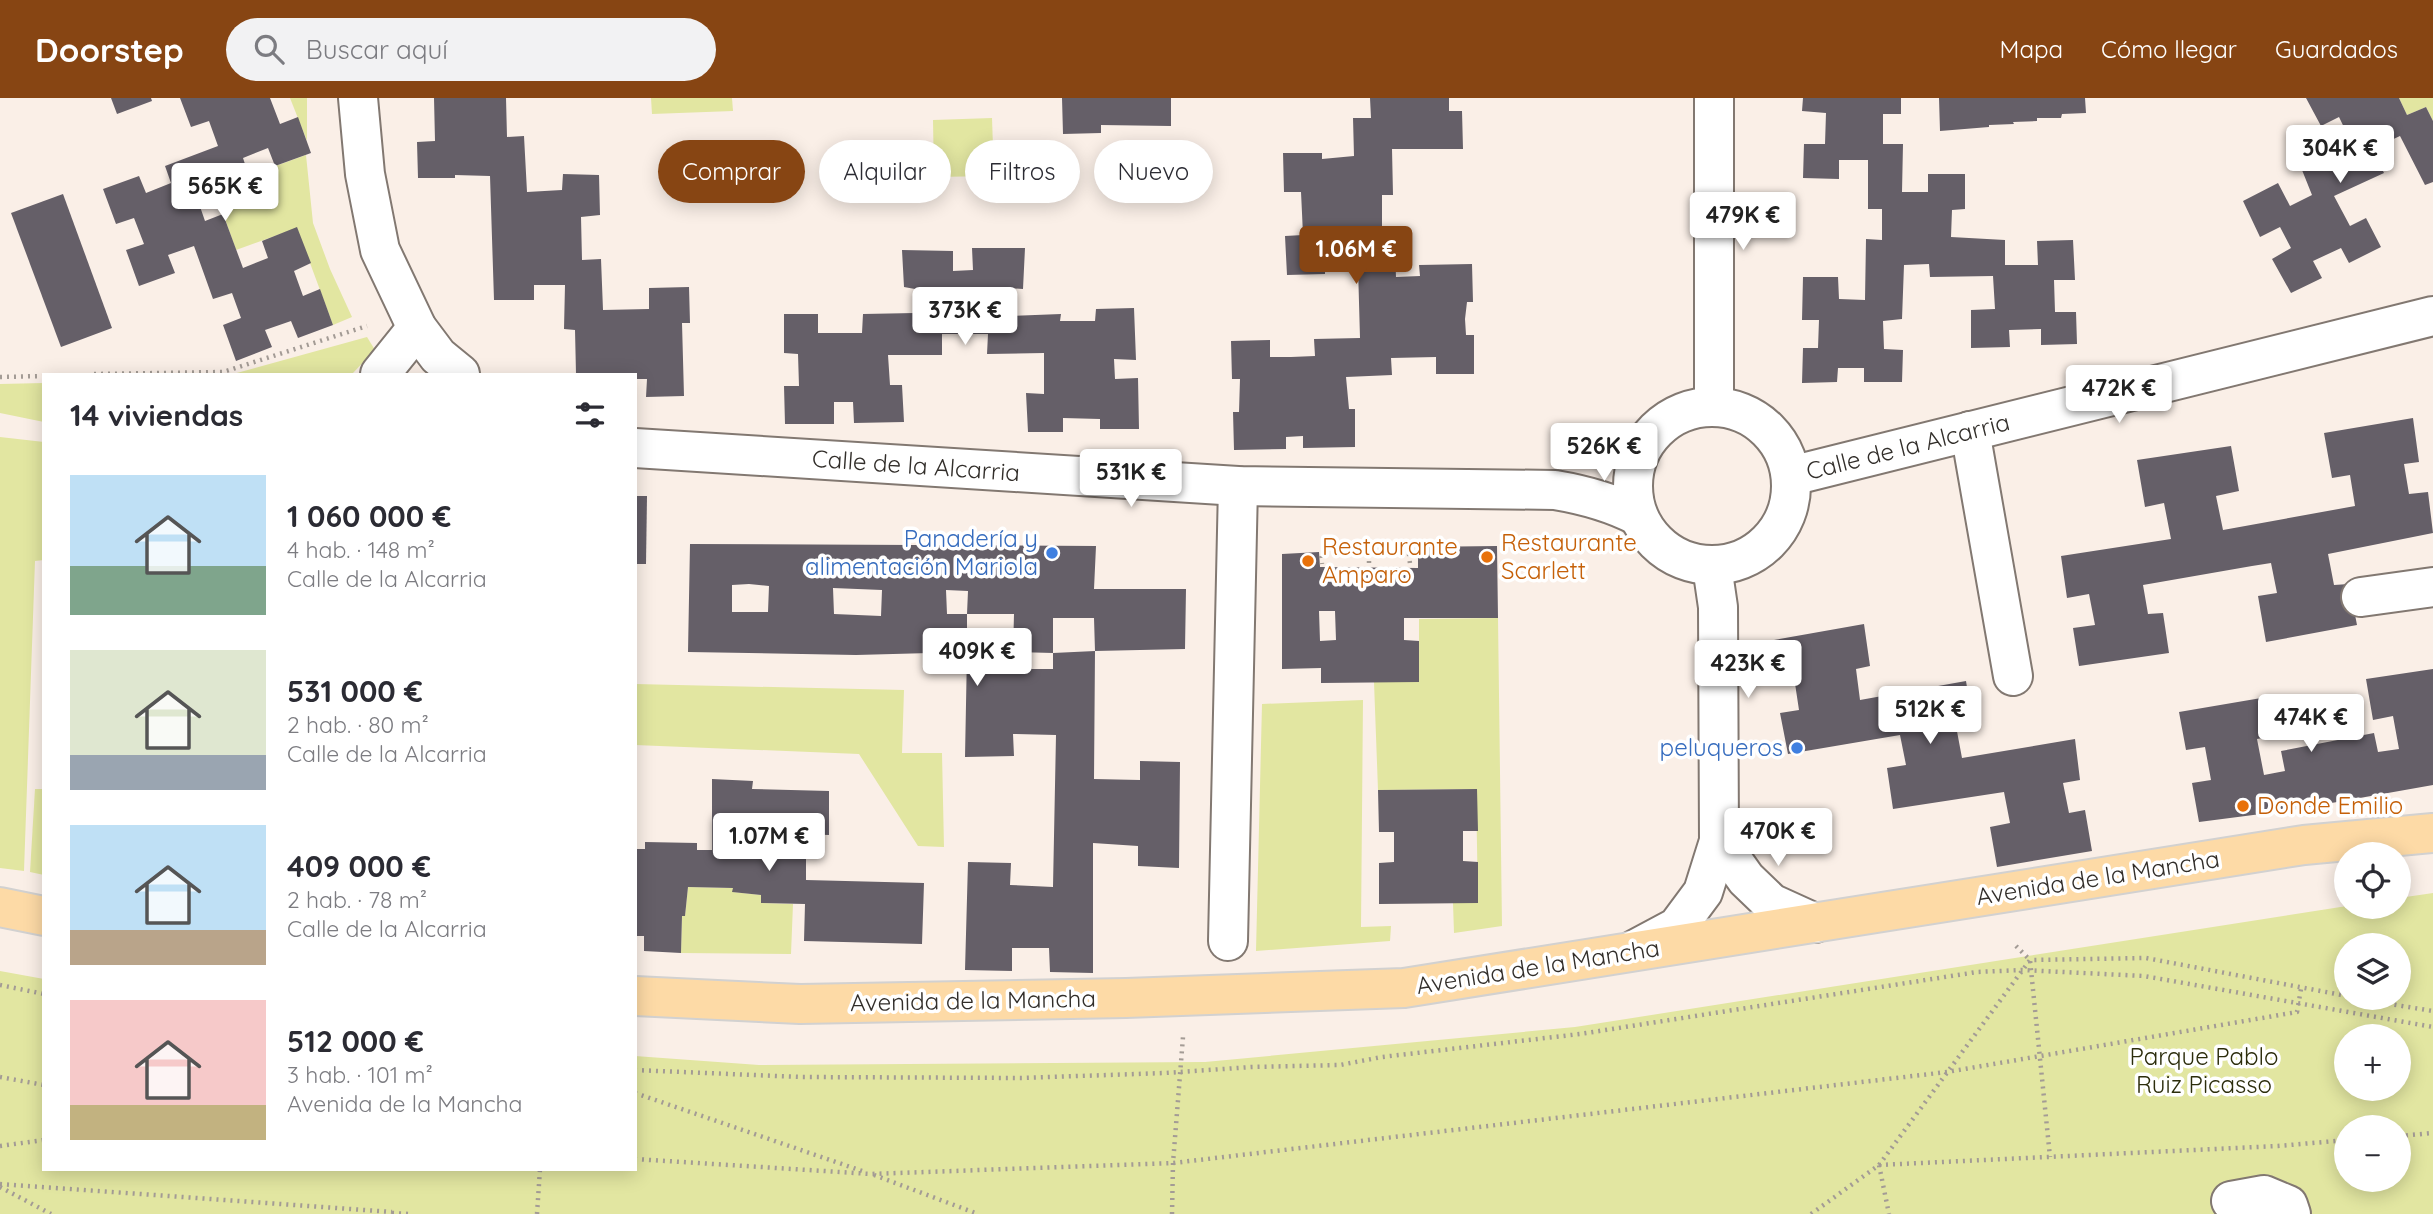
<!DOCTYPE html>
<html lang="es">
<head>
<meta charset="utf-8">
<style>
  :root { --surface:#fff; --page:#f2f2f3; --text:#2b2b33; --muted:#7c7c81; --accent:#874513 }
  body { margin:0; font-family:Quicksand,sans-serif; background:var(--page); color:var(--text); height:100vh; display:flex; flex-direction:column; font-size:26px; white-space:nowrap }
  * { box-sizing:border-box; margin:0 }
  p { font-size:23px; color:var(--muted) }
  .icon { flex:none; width:38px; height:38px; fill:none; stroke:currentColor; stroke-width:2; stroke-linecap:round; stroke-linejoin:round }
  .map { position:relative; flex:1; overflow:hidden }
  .details { position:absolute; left:42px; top:275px; width:595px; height:798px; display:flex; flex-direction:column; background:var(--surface); border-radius:0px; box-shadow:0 4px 18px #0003 }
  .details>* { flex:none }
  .top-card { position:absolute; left:658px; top:42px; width:665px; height:63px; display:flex; gap:14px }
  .controls { position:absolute; left:2334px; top:744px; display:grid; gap:14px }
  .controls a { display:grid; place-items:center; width:77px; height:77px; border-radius:50%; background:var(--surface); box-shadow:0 4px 18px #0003; font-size:35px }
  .price { position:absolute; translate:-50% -60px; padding:0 16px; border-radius:7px; background:#fff; color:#222; font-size:23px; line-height:46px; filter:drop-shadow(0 2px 4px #0008) }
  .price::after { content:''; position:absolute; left:50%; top:42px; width:21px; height:16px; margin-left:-10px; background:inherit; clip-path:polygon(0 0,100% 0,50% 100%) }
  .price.active { background:var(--accent); color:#fff }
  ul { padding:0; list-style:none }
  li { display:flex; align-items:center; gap:21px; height:175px; padding:0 28px }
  li span { display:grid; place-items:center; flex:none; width:196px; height:140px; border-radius:0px; color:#555 }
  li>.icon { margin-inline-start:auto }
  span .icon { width:84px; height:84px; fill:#fffc; stroke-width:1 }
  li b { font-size:30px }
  h2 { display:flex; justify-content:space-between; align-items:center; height:84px; padding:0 28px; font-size:30px }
  .pill { padding:0 24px; border-radius:32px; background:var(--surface); box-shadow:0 4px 18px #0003; font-size:24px; line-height:63px }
  .pill.active { background:var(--accent); color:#fff }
  header { display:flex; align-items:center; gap:42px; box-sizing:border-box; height:98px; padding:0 35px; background:var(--accent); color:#fff }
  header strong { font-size:33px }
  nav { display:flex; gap:38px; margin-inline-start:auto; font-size:24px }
  .search { width:490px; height:63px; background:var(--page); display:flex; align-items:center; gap:18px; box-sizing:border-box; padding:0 24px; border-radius:38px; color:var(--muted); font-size:26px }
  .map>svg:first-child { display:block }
  .green { fill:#e2e6a1; fill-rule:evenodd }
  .building { fill:#655f68; fill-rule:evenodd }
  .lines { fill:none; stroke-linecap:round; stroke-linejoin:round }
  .minor-casing { stroke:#827871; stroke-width:42 }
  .major-casing { stroke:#d2d1d0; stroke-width:42 }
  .path { stroke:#a39b95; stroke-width:4.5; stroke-dasharray:2 5; stroke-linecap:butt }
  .minor { stroke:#fff; stroke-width:38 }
  .major { stroke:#fddaa6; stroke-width:38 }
  .shop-dot { fill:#3f7fe0; stroke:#fff; stroke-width:2.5 }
  .food-dot { fill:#e8710a; stroke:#fff; stroke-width:2.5 }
  .labels { text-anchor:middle; stroke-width:7; stroke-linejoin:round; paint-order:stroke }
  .street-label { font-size:24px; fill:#322e2a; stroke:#fff }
  .shop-label { font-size:24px; fill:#366cbe; stroke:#fff; text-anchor:end }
  .food-label { font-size:24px; fill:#c56008; stroke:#fff; text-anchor:start }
  .park-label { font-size:24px; fill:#2c2d0c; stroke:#fff }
</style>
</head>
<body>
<header>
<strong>Doorstep</strong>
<div class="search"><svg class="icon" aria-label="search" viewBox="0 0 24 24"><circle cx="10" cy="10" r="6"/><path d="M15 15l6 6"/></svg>Buscar aquí</div>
<nav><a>Mapa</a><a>Cómo llegar</a><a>Guardados</a></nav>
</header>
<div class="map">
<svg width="2433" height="1116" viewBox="0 0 2433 1116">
  <rect width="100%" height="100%" fill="#faefe7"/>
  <g class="green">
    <path d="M 290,0 L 307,0 L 307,43 Z"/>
    <path d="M 651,0 L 732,0 L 733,13 L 652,16 Z"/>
    <path d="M 2399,0 L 2433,0 L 2433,23 L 2426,9 L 2407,17 Z"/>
    <path d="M 992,20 L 994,78 L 934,79 L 933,22 Z"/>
    <path d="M 306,57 L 313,125 L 330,171 L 352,219 L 333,227 L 297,130 L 236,152 L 214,90 Z"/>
    <path d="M 367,239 L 375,252 L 352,276 L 233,276 Z"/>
    <path d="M 44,285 L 44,324 L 0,315 L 0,286 Z"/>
    <path d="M 0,339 L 44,344 L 44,462 L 35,463 L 24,773 L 0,770 Z"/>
    <path d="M 1498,520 L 1502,828 L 1454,835 L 1453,805 L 1478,804 L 1476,691 L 1378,692 L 1374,584 L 1419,584 L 1419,521 Z"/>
    <path d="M 635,586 L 904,592 L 902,655 L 942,655 L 944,749 L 918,748 L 859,656 L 635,647 Z"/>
    <path d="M 1363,602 L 1361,829 L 1391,828 L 1390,843 L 1256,853 L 1262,606 Z"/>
    <path d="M 35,691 L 44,691 L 44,777 L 30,774 Z"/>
    <path d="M 688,789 L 733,790 L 733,794 L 761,797 L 761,805 L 793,806 L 791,856 L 681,855 L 682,818 L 685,818 Z"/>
    <path d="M 2433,795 L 2433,1116 L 0,1116 L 0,873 L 44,881 L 44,1071 L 635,1071 L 635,958 L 759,967 L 1205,964 L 1575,929 L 2347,808 L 2399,808 L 2399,800 ZM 2347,847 L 2399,847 L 2399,900 L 2347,900 ZM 2347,938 L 2399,938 L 2399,990 L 2347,990 ZM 2347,1029 L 2399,1029 L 2399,1082 L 2347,1082 Z"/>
  </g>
  <g class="building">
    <path d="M 111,0 L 151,0 L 152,3 L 117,16 Z"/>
    <path d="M 180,0 L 270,0 L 280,26 L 298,19 L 311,55 L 275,68 L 268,50 L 243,60 L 249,78 L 196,97 L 205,123 L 223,116 L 243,170 L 268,160 L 262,143 L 297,129 L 311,165 L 294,173 L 303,198 L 320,191 L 333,227 L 298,240 L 291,223 L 265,232 L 272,249 L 236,263 L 223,227 L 241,220 L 232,195 L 213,201 L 194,148 L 168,157 L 175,175 L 139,188 L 126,152 L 144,146 L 134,120 L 116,126 L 103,91 L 139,78 L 146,95 L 171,85 L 165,68 L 218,48 L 209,23 L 191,29 Z"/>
    <path d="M 434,0 L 506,0 L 507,39 L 524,38 L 527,94 L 562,92 L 563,76 L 599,77 L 600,117 L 581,119 L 582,162 L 601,161 L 603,212 L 649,211 L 649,190 L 689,189 L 690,225 L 682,225 L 684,298 L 646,299 L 647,281 L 635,281 L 635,276 L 576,276 L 575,232 L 564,231 L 565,187 L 534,187 L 534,202 L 494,202 L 490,78 L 455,77 L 455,80 L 418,80 L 417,44 L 435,43 Z"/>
    <path d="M 1062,0 L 1171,0 L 1171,28 L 1101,27 L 1101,35 L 1063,36 Z"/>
    <path d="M 1370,0 L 1449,0 L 1449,13 L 1462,13 L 1463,51 L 1392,51 L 1393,97 L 1382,97 L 1382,128 L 1394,128 L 1396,179 L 1420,178 L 1419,167 L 1472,166 L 1473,204 L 1467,204 L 1465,221 L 1466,237 L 1474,237 L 1474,276 L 1436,276 L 1436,259 L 1391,260 L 1392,277 L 1346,279 L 1349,311 L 1355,311 L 1355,349 L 1303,350 L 1303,338 L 1286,339 L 1286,351 L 1234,352 L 1233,314 L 1239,314 L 1240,281 L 1232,281 L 1231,243 L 1270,242 L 1270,259 L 1291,259 L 1315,258 L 1314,241 L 1360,240 L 1358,169 L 1325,168 L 1325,176 L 1287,177 L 1285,138 L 1303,137 L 1302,115 L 1301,94 L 1284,94 L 1283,55 L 1322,55 L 1322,61 L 1354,58 L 1353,20 L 1371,20 Z"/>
    <path d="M 1803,0 L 1901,0 L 1901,16 L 1883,16 L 1883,46 L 1903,46 L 1902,94 L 1928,94 L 1928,76 L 1965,76 L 1965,111 L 1952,112 L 1951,139 L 2005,142 L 2005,167 L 2038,167 L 2037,143 L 2073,142 L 2075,182 L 2054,182 L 2055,214 L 2076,214 L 2077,246 L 2041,247 L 2041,231 L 2009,232 L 2010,249 L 1971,250 L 1971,212 L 1995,211 L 1993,178 L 1930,179 L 1929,166 L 1904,167 L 1902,221 L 1883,223 L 1884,251 L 1903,252 L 1902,284 L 1864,284 L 1864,270 L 1838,270 L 1837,284 L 1802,285 L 1803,250 L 1818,250 L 1819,222 L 1802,222 L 1803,179 L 1838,179 L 1839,201 L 1865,202 L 1866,141 L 1882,142 L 1882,111 L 1868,111 L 1868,62 L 1839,62 L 1839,81 L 1803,80 L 1804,46 L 1825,46 L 1826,15 L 1802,13 Z"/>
    <path d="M 1939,0 L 2085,0 L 2086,15 L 2062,16 L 2061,20 L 2037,20 L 2037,23 L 2013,24 L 2014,26 L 1989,27 L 1989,29 L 1940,33 Z"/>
    <path d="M 2306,0 L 2399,0 L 2407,17 L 2426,9 L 2433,23 L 2433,84 L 2425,87 L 2400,38 L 2372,51 L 2384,75 L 2334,98 L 2350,128 L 2366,120 L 2381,149 L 2349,165 L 2341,150 L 2313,163 L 2322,180 L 2291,195 L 2272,161 L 2291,150 L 2280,129 L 2260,139 L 2243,103 L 2278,85 L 2290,108 L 2312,97 L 2302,72 L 2353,48 L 2339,19 L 2321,28 Z"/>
    <path d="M 63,96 L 112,230 L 61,249 L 11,115 Z"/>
    <path d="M 972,150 L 1025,150 L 1023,191 L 1009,190 L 1009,218 L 1061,216 L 1060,223 L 1095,223 L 1096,211 L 1134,210 L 1136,262 L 1114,261 L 1115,281 L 1138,280 L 1139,331 L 1100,331 L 1100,321 L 1063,320 L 1063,334 L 1028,334 L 1026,295 L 1044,296 L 1044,255 L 987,256 L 988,236 L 942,236 L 942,257 L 888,257 L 890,287 L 902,287 L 904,324 L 854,325 L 853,304 L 834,304 L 834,326 L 785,326 L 784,288 L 799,288 L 798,256 L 784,255 L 784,216 L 818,216 L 818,235 L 862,235 L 863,216 L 915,215 L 915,191 L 904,189 L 902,152 L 953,153 L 953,173 L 973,172 Z"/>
    <path d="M 2413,320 L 2419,364 L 2404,366 L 2409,396 L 2428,394 L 2433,435 L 2328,456 L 2334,487 L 2349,486 L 2357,527 L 2266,544 L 2258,498 L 2277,495 L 2271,465 L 2252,468 L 2143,487 L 2148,516 L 2163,515 L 2169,555 L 2079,568 L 2073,530 L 2095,527 L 2089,496 L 2067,500 L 2061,458 L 2171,441 L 2164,405 L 2145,409 L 2137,362 L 2231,348 L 2239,393 L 2216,398 L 2223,432 L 2355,408 L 2350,377 L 2332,380 L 2324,335 Z"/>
    <path d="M 635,398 L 647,398 L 646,466 L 635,466 Z"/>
    <path d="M 690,446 L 1096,448 L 1094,491 L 1186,491 L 1185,551 L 1095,553 L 1094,681 L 1140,682 L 1140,663 L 1180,664 L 1179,770 L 1138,768 L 1138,748 L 1093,745 L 1093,875 L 1050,874 L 1049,850 L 1012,850 L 1012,873 L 965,872 L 968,764 L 1011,765 L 1010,787 L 1053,789 L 1056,637 L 1013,636 L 1014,658 L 965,659 L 967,554 L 856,557 L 688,554 ZM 749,486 L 769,488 L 768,514 L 732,514 L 732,487 ZM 833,490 L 882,492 L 881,518 L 834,516 ZM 946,492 L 968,493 L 967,516 L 1014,516 L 1013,554 L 1053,555 L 1053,520 L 1094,520 L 1095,553 L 1053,555 L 1053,571 L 1012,571 L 1013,554 L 967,554 L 967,516 L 947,516 Z"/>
    <path d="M 1497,448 L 1498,520 L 1404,520 L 1404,542 L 1419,543 L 1419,584 L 1321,585 L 1321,570 L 1282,571 L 1282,456 L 1319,454 L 1320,469 L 1418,470 L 1418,449 ZM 1319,513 L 1335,513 L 1336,542 L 1320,543 Z"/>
    <path d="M 1864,526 L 1870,568 L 1856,571 L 1860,602 L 1966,583 L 1973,626 L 1956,628 L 1962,660 L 2075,641 L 2080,682 L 2063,685 L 2069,715 L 2085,712 L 2092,753 L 1997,769 L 1990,729 L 2010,725 L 2004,694 L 1893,711 L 1887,670 L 1906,667 L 1900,637 L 1788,656 L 1780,615 L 1799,612 L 1794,579 L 1776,582 L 1768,543 Z"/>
    <path d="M 2433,571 L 2433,687 L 2292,712 L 2199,724 L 2192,685 L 2211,682 L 2205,649 L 2186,652 L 2179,614 L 2273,598 L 2278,637 L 2257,641 L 2264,677 L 2285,673 L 2281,653 L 2374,635 L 2378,654 L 2399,651 L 2393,618 L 2373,622 L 2366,581 Z"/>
    <path d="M 712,681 L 753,683 L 752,691 L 829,693 L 829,737 L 800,736 L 800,754 L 806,754 L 806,782 L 924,785 L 922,846 L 804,843 L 805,806 L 761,805 L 761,797 L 732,794 L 733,790 L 688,789 L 685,818 L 682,818 L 681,855 L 644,853 L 644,838 L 635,838 L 635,751 L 645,751 L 645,744 L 697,745 L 697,752 L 712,752 Z"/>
    <path d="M 1477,691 L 1478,733 L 1463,733 L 1463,763 L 1478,764 L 1478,805 L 1379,806 L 1379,765 L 1394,764 L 1394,734 L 1379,734 L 1378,692 Z"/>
  </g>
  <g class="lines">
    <defs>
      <g id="minor">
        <path d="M 358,0 L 365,76 L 380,152 L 417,230 L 438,258 L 460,276"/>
        <path d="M 1714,0 L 1714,309"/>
        <path d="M 380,276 L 417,230"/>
        <circle cx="1712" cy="388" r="79"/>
        <path d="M 1970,333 L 2013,578"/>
        <path d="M 635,350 L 1238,388 L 1555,392 C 1585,397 1611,404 1638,418"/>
        <path d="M 1791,378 L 2433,218"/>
        <path d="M 2361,499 L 2433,489"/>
        <path d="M 1719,743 L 1746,781 L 1771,805 L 1815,825"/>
        <path d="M 1228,843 L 1238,388"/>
        <path d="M 1634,852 L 1677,829 L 1703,794 L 1719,743 L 1718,509 L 1712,468"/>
        <path d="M 2231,1103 L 2264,1097 L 2288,1107 L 2291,1116"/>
      </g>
      <g id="major">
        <path d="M 0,809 L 44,818"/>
        <path d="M 635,898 L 800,906 L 1126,900 L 1404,890 L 2304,747 L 2433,735"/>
      </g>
    </defs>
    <use href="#minor" class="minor-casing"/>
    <use href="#major" class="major-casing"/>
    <g class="path">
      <path d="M 94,276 L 223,274 L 367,228"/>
      <path d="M 0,279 L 44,278"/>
      <path d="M 1369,456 L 1369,466"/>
      <path d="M 1409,456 L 1410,466"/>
      <path d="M 1321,458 L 1322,466"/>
      <path d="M 2016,848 L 2030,862 L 2050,1059"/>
      <path d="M 0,887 L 44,896"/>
      <path d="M 2353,900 L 2433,913"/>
      <path d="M 635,972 L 801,979 L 1022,980 L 1165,975 L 1252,969 L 1340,967 L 1382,959 L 1580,936 L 1977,874 L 2022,872 L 2144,878 L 2433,929"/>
      <path d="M 0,979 L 44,987"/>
      <path d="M 635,995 L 865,1074"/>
      <path d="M 2399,1038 L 2433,1035"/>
      <path d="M 0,1048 L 44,1042"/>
      <path d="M 635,1061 L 871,1076 L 1173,1065 L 1947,974 L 2297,914 L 2301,891"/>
      <path d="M 1879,1067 L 2030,862 L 2146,860 L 2347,898"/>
      <path d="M 1879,1067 L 2278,1048 L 2347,1042"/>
      <path d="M 874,1077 L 978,1116"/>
      <path d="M 0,1086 L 392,1114"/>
      <path d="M 0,1089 L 51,1116"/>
      <path d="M 392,1115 L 410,1116"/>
      <path d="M 537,1116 L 540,1071"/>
      <path d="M 1172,1116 L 1173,1065 L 1183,939"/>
      <path d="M 1811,1116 L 1879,1067 L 1889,1116"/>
    </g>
    <use href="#minor" class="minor"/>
    <use href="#major" class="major"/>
  </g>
  <g class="shop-dot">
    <circle cx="1052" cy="455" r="7"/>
    <circle cx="1797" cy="650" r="7"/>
  </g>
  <g class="food-dot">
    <circle cx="1487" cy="459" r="7"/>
    <circle cx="1308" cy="463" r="7"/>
    <circle cx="2243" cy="708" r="7"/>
  </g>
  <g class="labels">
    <g class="street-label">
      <text transform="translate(1908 349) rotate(-14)" y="8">Calle de la Alcarria</text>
      <text transform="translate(916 368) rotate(4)" y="8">Calle de la Alcarria</text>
      <text transform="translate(2098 780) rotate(-9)" y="8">Avenida de la Mancha</text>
      <text transform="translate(1538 869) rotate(-9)" y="8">Avenida de la Mancha</text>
      <text transform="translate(973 903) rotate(-1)" y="8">Avenida de la Mancha</text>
    </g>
    <g class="shop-label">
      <text x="1038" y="449">Panadería y<tspan x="1038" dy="28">alimentación Mariola</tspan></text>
      <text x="1783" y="658">peluqueros</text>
    </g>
    <g class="food-label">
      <text x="1501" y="453">Restaurante<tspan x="1501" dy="28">Scarlett</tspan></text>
      <text x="1322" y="457">Restaurante<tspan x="1322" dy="28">Amparo</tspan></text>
      <text x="2257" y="716">Donde Emilio</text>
    </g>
    <g class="park-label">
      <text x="2204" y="967">Parque Pablo<tspan x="2204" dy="28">Ruiz Picasso</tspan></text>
    </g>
  </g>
</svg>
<div class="controls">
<a><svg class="icon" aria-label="locate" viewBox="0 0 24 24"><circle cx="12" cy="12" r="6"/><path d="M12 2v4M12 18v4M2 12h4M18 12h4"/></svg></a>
<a><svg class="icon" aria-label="layers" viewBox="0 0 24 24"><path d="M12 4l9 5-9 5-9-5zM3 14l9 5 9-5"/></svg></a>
<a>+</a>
<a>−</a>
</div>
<b class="price" style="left:2340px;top:87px">304K €</b>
<b class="price" style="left:225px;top:125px">565K €</b>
<b class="price" style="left:1743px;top:154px">479K €</b>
<b class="price active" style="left:1356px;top:188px">1.06M €</b>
<b class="price" style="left:965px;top:249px">373K €</b>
<b class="price" style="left:2119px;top:327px">472K €</b>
<b class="price" style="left:1604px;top:385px">526K €</b>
<b class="price" style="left:1131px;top:411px">531K €</b>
<b class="price" style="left:977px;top:590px">409K €</b>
<b class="price" style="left:1748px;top:602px">423K €</b>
<b class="price" style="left:1930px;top:648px">512K €</b>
<b class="price" style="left:2311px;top:656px">474K €</b>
<b class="price" style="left:1778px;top:770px">470K €</b>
<b class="price" style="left:769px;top:775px">1.07M €</b>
<div class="top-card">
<a class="pill active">Comprar</a>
<a class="pill">Alquilar</a>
<a class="pill">Filtros</a>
<a class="pill">Nuevo</a>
</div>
<section class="details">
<h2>14 viviendas<svg class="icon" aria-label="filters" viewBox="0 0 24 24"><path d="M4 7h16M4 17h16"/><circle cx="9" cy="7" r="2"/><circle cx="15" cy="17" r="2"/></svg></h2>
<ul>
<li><span style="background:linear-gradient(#bfe0f5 65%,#7fa58c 0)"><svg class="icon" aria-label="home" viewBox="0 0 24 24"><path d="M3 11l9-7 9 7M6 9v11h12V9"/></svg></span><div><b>1 060 000 €</b><p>4 hab. · 148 m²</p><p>Calle de la Alcarria</p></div></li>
<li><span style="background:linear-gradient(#dfe7d0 75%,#9aa5b1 0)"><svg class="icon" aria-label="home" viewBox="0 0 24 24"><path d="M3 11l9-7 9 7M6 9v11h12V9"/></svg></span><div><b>531 000 €</b><p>2 hab. · 80 m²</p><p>Calle de la Alcarria</p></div></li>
<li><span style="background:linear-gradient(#bfe0f5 75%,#b9a48a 0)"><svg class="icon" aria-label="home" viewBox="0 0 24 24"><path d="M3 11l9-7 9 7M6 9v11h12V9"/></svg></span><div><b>409 000 €</b><p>2 hab. · 78 m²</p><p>Calle de la Alcarria</p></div></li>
<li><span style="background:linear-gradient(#f6c9c9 75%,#c2b280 0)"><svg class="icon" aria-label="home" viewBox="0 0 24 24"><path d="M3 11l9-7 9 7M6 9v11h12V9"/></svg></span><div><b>512 000 €</b><p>3 hab. · 101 m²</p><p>Avenida de la Mancha</p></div></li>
</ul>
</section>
</div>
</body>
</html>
